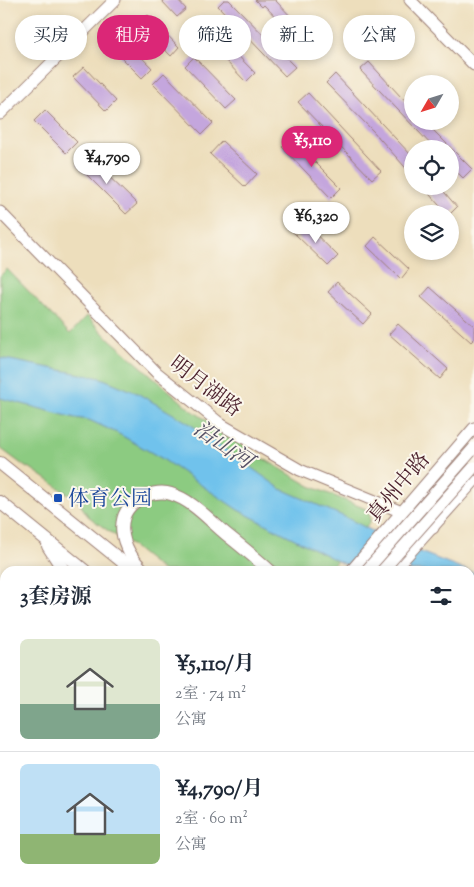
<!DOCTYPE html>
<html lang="zh">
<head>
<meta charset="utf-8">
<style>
  :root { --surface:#fff; --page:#f6f6f7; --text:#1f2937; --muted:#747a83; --line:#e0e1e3; --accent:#db2777 }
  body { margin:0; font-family:"Sorts Mill Goudy","Noto Serif SC",serif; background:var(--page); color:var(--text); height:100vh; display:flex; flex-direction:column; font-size:19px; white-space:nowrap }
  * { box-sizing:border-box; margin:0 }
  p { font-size:16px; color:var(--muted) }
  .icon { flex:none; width:28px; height:28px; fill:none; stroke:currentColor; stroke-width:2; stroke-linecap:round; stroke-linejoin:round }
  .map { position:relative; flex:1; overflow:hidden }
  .side { position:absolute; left:0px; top:566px; width:475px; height:321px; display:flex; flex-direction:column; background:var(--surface); border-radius:15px 15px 0 0; box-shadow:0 2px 8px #0003 }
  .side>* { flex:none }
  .banner { position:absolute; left:15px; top:15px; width:445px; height:45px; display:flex; gap:10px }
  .needle { width:32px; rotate:231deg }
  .tools { position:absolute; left:404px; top:75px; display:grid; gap:10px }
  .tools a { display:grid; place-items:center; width:55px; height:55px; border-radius:50%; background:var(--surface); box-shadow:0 2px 8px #0003; font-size:25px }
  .price { position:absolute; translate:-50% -42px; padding:0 11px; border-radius:18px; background:#fff; color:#222; font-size:16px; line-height:32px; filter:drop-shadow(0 1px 2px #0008) }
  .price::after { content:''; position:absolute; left:50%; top:30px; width:15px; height:11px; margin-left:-8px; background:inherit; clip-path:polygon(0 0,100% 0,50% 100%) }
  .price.on { background:var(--accent); color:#fff }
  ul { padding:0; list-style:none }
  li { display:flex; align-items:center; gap:15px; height:125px; padding:0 20px }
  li+li { border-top:1px solid var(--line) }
  li span { display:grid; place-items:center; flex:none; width:140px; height:100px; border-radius:8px; color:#555 }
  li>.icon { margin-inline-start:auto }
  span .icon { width:60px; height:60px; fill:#fffc; stroke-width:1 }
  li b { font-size:21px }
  h2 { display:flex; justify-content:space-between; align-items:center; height:60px; padding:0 20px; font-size:21px }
  .chip { padding:0 18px; border-radius:22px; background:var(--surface); box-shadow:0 2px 8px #0003; font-size:18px; line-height:45px }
  .chip.on { background:var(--accent); color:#fff }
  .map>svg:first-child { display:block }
  .green { fill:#8ccb81; stroke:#6b7556 }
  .water { fill:#70c2ec; stroke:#5d708c }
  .building { fill:#c4a6dd }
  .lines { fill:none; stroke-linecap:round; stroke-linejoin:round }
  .secondary-casing { stroke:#9c7e74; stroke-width:13 }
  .primary-casing { stroke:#9c7e74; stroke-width:14 }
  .secondary { stroke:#fff; stroke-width:11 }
  .primary { stroke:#fff; stroke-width:12 }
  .secondary-bridge-casing { stroke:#9c7e74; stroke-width:13; stroke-linecap:butt }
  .secondary-bridge { stroke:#fff; stroke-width:11 }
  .transit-dot { fill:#1a4fb4; stroke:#fbf7ec; stroke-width:2 }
  .labels { text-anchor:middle; stroke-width:4; stroke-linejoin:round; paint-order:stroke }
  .street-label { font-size:21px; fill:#4a1f2b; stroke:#fbf7ec }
  .transit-label { font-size:21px; fill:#164399; stroke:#fbf7ec; text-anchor:start }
  .water-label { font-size:22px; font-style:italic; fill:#555065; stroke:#fbf7ec }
</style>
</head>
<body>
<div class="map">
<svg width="474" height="887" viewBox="0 0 474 887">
  <rect width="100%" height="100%" fill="#fbf7ec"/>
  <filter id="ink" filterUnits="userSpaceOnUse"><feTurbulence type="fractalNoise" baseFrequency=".02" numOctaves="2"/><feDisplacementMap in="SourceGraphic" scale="10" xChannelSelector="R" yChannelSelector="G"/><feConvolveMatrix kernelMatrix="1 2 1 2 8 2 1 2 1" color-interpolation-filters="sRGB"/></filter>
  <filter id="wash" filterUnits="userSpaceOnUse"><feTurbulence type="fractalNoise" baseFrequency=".0096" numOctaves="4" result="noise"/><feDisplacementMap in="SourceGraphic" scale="20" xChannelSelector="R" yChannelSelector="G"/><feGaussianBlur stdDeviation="1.12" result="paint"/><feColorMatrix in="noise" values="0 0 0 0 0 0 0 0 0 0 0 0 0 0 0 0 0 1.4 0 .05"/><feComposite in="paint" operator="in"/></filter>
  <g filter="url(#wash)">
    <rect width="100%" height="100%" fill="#eddebc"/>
    <g class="green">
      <path d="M 7,269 L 70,334 L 87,316 L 105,335 L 190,409 L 259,456 L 310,486 L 366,509 L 370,516 L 370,522 L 328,571 L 163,571 L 132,546 L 107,530 L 88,516 L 78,501 L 29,467 L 27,468 L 0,448 L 0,276 Z"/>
      <path d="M 470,616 L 474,618 L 474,822 L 470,822 Z"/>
    </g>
    <path class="water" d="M 0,358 L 101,378 L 137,393 L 187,422 L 281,489 L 345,517 L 392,541 L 474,573 L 474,618 L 470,616 L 470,571 L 357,571 L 238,510 L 161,458 L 117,433 L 89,420 L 75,418 L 0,398 Z"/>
    <g id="blocks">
      <g class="building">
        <path d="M 161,0 L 178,0 L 186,9 L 177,17 Z"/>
        <path d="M 224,0 L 229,0 L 295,67 L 285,76 L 218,6 Z"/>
        <path d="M 255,0 L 275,0 L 320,47 L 312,55 L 264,5 L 262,7 Z"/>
        <path d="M 148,15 L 179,47 L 171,56 L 139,23 Z"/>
        <path d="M 211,28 L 255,73 L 246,82 L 202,36 Z"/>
        <path d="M 120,35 L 152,68 L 142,78 L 109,45 Z"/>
        <path d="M 194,57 L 236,100 L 226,109 L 185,66 Z"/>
        <path d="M 369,62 L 412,109 L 412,121 L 424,121 L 472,169 L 463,178 L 450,165 L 450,149 L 435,149 L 360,70 Z"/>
        <path d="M 84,67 L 116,101 L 106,111 L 73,77 Z"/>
        <path d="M 164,73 L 213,123 L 202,134 L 153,84 Z"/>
        <path d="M 335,74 L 412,156 L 412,175 L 373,131 L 326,83 Z"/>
        <path d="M 308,93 L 381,171 L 372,179 L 298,102 Z"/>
        <path d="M 45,110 L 77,142 L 66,153 L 34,121 Z"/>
        <path d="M 291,138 L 341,188 L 331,198 L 282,147 Z"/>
        <path d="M 222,141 L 257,174 L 245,187 L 210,154 Z"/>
        <path d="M 87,155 L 137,204 L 126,214 L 77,165 Z"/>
        <path d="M 422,186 L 439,186 L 457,207 L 450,214 L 447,214 Z"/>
        <path d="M 303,222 L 338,256 L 328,266 L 293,232 Z"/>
        <path d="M 375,237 L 409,269 L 401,279 L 367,246 Z"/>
        <path d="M 337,282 L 372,314 L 363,324 L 328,292 Z"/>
        <path d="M 430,287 L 474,326 L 474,339 L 471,342 L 421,297 Z"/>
        <path d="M 398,324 L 448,369 L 440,379 L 389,334 Z"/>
      </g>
    </g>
  </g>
  <g filter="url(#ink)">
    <use href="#blocks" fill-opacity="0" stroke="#9c7e74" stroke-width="1"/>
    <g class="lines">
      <defs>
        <g id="secondary">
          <path d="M 410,0 L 474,65"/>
          <path d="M 0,114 L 115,0"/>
          <path d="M 0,212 L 156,372 L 222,425 L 300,470 L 402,512 L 433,528"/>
          <path d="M 351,571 L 474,428"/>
          <path d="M 393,571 L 474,481"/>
          <path d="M 80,887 L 84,882"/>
          <path d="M 93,887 L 98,882"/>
        </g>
        <g id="primary">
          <path d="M 0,463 L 134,571"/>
          <path d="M 0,502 L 85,571"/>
          <path d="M 48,546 L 64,571"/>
          <path d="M 144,571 C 121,549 109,512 145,496 C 153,493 162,491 171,494 C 192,500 209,520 226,534 C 241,546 256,558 270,571"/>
          <path d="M 470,736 L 474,740"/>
          <path d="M 470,791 L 474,786"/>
          <path d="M 470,843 L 474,847"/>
          <path d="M 467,882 L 472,887"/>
        </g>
      </defs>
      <use href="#secondary" class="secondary-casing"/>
      <use href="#primary" class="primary-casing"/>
      <use href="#secondary" class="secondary"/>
      <use href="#primary" class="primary"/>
      <defs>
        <g id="secondary-bridge">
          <path d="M 366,571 L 474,448"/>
          <path d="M 382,571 L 474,467"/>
        </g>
      </defs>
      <use href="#secondary-bridge" class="secondary-bridge-casing"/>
      <use href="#secondary-bridge" class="secondary-bridge"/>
    </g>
  </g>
  <rect class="transit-dot" x="53" y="493" width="10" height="10" rx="2.5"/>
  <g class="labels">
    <g class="street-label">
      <text transform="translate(206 386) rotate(37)" y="7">明月湖路</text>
      <text transform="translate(398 487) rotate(-50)" y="7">真州中路</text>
    </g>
    <g class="transit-label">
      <text x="68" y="505">体育公园</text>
    </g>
    <g class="water-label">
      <text transform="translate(224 444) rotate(35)" y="8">沿山河</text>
    </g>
  </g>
</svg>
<div class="tools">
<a><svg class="needle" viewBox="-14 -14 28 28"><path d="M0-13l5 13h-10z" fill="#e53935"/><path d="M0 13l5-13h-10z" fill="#747a83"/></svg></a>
<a><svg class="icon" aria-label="locate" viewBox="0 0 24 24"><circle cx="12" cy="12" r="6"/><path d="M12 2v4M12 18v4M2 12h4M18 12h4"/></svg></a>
<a><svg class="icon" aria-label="layers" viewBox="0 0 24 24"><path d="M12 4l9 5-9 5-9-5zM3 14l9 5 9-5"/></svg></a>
</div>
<b class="price on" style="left:312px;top:168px">¥5,110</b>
<b class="price" style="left:107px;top:185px">¥4,790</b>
<b class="price" style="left:316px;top:244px">¥6,320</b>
<div class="banner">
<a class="chip">买房</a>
<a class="chip on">租房</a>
<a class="chip">筛选</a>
<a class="chip">新上</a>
<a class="chip">公寓</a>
</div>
<section class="side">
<h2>3套房源<svg class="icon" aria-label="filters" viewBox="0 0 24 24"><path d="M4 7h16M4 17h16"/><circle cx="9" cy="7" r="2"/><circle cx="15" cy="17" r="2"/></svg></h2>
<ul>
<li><span style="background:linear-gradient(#dfe7d0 65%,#7fa58c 0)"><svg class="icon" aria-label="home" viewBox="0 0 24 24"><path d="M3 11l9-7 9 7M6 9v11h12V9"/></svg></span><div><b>¥5,110/月</b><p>2室 · 74 m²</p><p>公寓</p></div></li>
<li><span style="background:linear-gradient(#bfe0f5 70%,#8fb573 0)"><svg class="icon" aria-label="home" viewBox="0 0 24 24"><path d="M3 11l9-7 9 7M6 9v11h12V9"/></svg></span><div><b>¥4,790/月</b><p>2室 · 60 m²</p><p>公寓</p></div></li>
</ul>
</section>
</div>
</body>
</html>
